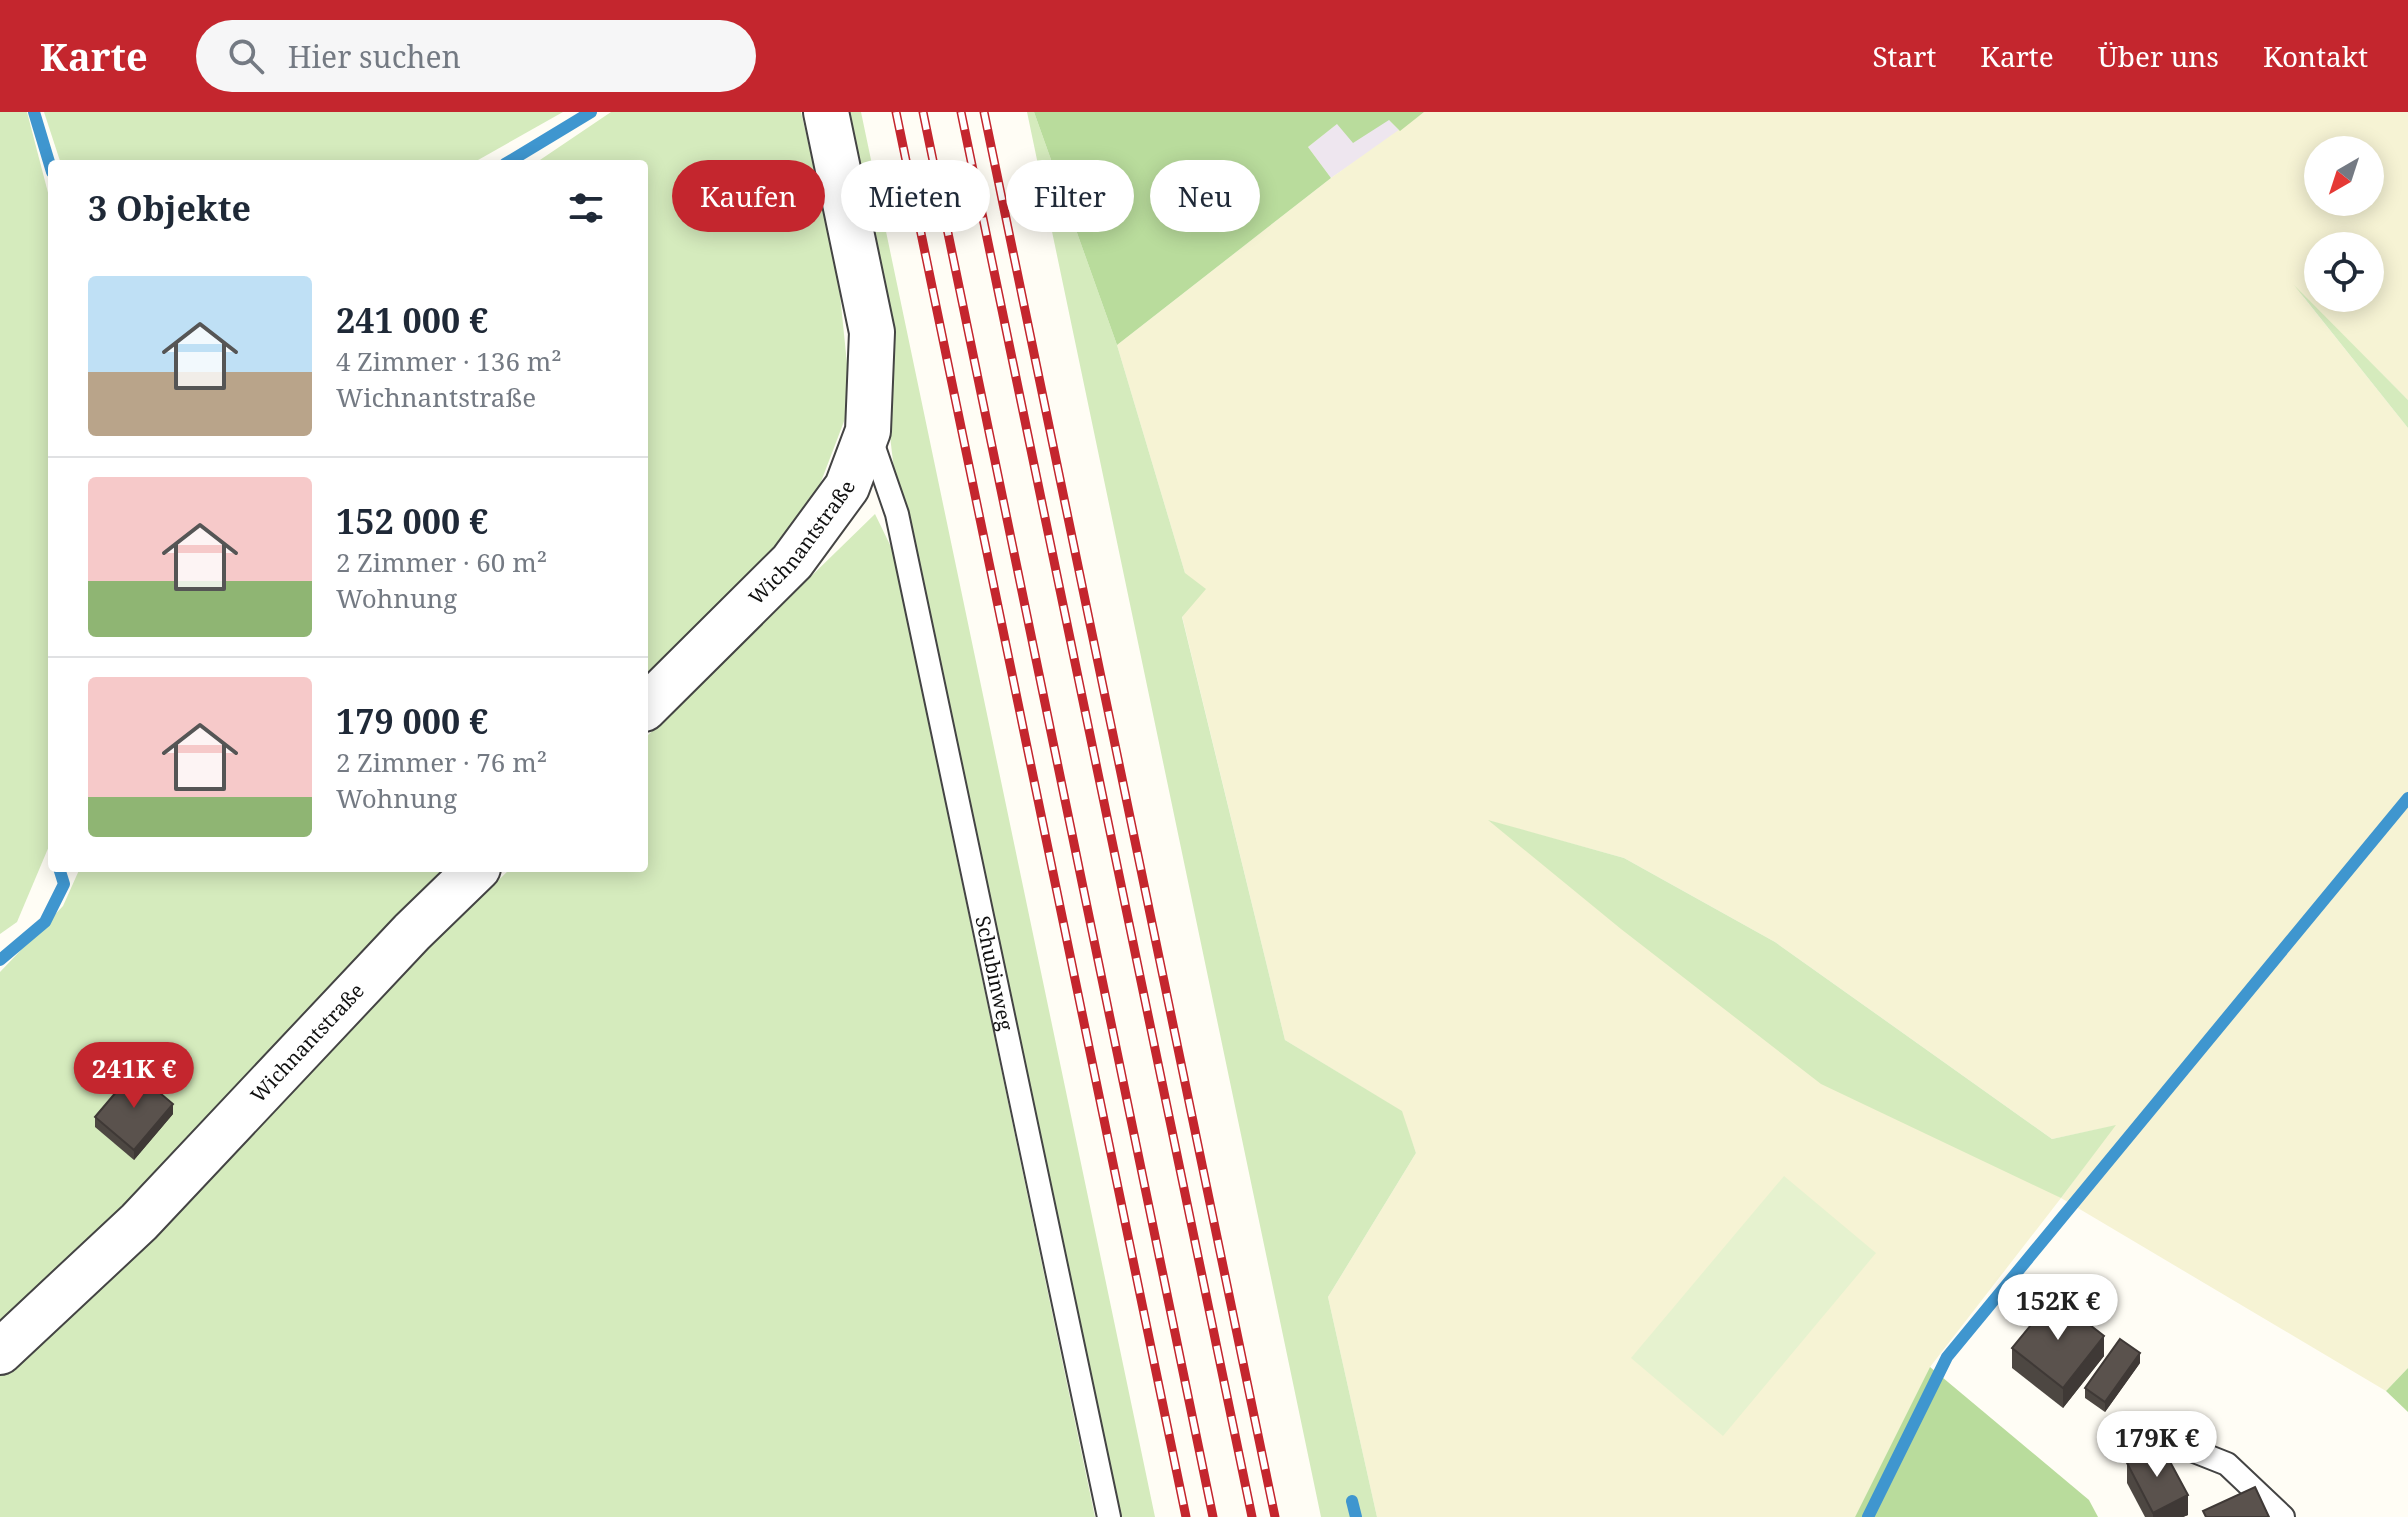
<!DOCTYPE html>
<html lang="de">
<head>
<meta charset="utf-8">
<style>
  :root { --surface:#fff; --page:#f6f6f7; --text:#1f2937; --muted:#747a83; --line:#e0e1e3; --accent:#c4262e }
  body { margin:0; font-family:"Noto Serif",serif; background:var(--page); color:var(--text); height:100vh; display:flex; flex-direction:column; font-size:30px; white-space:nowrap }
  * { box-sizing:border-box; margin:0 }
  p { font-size:26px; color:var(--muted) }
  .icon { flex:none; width:44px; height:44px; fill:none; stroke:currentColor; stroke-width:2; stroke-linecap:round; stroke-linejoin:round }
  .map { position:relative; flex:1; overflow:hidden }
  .drawer { position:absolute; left:48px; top:48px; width:600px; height:712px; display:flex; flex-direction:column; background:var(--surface); border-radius:8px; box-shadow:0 4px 20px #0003 }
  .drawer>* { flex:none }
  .guide { position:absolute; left:672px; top:48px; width:760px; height:72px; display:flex; gap:16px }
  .needle { width:52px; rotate:219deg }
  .buttons { position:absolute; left:2304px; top:24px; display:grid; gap:16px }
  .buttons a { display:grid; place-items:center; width:80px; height:80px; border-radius:50%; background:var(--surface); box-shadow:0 4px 20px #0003; font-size:40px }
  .price { position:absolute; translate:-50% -68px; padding:0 18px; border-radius:28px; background:#fff; color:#222; font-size:26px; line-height:52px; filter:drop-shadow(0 2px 4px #0008) }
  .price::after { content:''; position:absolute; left:50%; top:48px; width:24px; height:18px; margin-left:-12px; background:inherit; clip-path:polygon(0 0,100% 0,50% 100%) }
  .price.active { background:var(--accent); color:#fff }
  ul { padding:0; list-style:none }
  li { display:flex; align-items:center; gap:24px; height:200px; padding:0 40px }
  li+li { border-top:2px solid var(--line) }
  li span { display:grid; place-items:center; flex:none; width:224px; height:160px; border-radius:8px; color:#555 }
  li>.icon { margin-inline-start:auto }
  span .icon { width:96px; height:96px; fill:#fffc; stroke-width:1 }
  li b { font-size:34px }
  h2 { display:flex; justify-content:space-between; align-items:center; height:96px; padding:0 40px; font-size:34px }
  .tag { padding:0 28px; border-radius:36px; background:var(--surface); box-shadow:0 4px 20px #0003; font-size:28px; line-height:72px }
  .tag.active { background:var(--accent); color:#fff }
  header { display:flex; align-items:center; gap:48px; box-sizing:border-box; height:112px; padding:0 40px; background:var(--accent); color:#fff }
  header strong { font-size:38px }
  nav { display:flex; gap:44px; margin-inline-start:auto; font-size:28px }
  .search { width:560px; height:72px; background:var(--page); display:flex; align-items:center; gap:20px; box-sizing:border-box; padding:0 28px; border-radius:44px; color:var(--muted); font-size:30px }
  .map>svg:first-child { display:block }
  .industrial { fill:#eee6ef }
  .farmland { fill:#f6f3d4; fill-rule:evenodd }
  .green { fill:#d5ebbd }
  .forest { fill:#b9dc9c }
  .pitch { fill:#e6f2cf }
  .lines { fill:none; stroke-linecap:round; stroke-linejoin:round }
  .stream { stroke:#3f96cf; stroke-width:12 }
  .lane-casing { stroke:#444; stroke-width:26 }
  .street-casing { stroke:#444; stroke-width:48 }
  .lane { stroke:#fff; stroke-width:22 }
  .street { stroke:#fff; stroke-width:44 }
  .rail-casing { stroke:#c4262e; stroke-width:9 }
  .rail { stroke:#fff; stroke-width:6; stroke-dasharray:18; stroke-linecap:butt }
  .wall { fill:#4d4742 }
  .shaded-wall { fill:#3f3936 }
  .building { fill:#5a524d; stroke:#3f3936; stroke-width:2 }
  .labels { text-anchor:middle; stroke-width:8; stroke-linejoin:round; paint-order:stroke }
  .street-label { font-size:20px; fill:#111; stroke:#fff }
</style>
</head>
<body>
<header>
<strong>Karte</strong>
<div class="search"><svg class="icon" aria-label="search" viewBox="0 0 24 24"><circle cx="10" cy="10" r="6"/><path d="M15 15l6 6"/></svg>Hier suchen</div>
<nav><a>Start</a><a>Karte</a><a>Über uns</a><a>Kontakt</a></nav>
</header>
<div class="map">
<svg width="2408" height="1405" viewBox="0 0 2408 1405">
  <rect width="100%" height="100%" fill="#fffdf5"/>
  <path class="industrial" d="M 1389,8 L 1400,19 L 1331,66 L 1308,35 L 1338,11 Z"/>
  <path class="farmland" d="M 1424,0 L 2408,0 L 2408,288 L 2301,182 L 2408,316 L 2408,1256 L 2386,1279 L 2061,1086 L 1930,1255 L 1855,1405 L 1377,1405 L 1328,1185 L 1416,1041 L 1401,999 L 1285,928 L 1182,504 L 1185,461 L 1117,233 L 1331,66 ZM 2318,38 L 2370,38 L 2370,90 L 2318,90 ZM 2318,134 L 2370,134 L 2370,186 L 2318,186 ZM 1490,709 L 1624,746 L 1775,830 L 2052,1027 L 2114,1014 L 2061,1086 Z"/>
  <g class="green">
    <path d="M 0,0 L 27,0 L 52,96 L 52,727 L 17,810 L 0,822 Z"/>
    <path d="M 44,0 L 563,0 L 471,52 L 61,52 Z"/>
    <path d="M 611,0 L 801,0 L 837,153 L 851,291 L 811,396 L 726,495 L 644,571 L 644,52 L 534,52 Z"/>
    <path d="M 832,0 L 861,0 L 1155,1405 L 1118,1405 L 895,367 L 878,220 Z"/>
    <path d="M 1027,0 L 1034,0 L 1117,233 L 1185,461 L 1206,477 L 1182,505 L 1285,928 L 1402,999 L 1416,1041 L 1328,1185 L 1377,1405 L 1321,1405 Z"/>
    <path d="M 2294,173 L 2408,288 L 2408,316 Z"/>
    <path d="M 875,402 L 892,437 L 1095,1405 L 0,1405 L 0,860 L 63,794 L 80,756 L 453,756 L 256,1003 L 511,756 L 644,756 L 644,627 Z"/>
    <path d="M 1488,708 L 1624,746 L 1775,830 L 2052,1027 L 2116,1013 L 2061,1086 L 1821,972 L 1621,817 Z"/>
  </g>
  <g class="forest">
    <path d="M 1034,0 L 1424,0 L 1400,19 L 1389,8 L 1353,31 L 1337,12 L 1308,35 L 1331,66 L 1117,233 Z"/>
    <path d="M 1930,1255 L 2089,1388 L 2098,1405 L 1855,1405 Z"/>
    <path d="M 2408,1256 L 2408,1300 L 2386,1279 Z"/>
  </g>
  <path class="pitch" d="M 1784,1064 L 1876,1141 L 1723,1324 L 1631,1246 Z"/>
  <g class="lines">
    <g class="stream">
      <path d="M 34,0 L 52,60"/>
      <path d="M 505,52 L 591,0"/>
      <path d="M 0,848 L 45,810 L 64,772 L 59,756"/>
      <path d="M 1352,1389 L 1356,1405"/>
      <path d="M 1868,1405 L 1947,1245 L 2408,686"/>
    </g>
    <defs>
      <g id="lane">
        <path id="s1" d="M 870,324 L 897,402 L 1109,1405"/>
        <path d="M 2136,1316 L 2227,1352 L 2283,1405"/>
      </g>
      <g id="street">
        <path id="s2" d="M 644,597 L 792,450 L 847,375 L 868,319 L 872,220 L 826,0"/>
        <path id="s3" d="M 0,1240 L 139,1110 L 412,820 L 478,756"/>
      </g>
    </defs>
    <use href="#lane" class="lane-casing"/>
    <use href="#street" class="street-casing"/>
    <use href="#lane" class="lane"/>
    <use href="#street" class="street"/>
    <defs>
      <g id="rail">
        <path d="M 896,0 L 1186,1405"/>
        <path d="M 923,0 L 1213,1405"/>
        <path d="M 961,0 L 1252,1405"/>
        <path d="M 984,0 L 1275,1405"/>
      </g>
    </defs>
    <use href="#rail" class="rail-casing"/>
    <use href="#rail" class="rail"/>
  </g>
  <g class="wall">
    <path d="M 173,1002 L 134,1048 L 95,1015 L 95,1005 Z"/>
    <path d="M 2012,1236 L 2104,1244 L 2063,1296 L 2012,1256 Z"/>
    <path d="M 2140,1251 L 2105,1300 L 2085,1286 L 2085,1276 Z"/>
    <path d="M 2127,1351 L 2188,1403 L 2183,1405 L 2145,1405 L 2127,1371 Z"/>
  </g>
  <g class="shaded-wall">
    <path d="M 173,992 L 173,1002 L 134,1048 L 134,1038 Z"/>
    <path d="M 2104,1224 L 2104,1244 L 2063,1296 L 2063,1276 Z"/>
    <path d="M 2140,1241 L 2140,1251 L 2105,1300 L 2105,1290 Z"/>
    <path d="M 2188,1383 L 2188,1403 L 2183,1405 L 2153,1405 L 2153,1401 Z"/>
  </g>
  <g class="building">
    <path d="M 134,959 L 173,992 L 134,1038 L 95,1005 Z"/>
    <path d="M 2054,1185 L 2104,1224 L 2063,1276 L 2012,1236 Z"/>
    <path d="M 2120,1227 L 2140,1241 L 2105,1290 L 2085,1276 Z"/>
    <path d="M 2161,1333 L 2188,1383 L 2153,1401 L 2127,1351 Z"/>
    <path d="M 2255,1375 L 2269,1405 L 2206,1405 L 2203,1399 Z"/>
  </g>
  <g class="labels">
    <g class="street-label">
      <text dy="7" stroke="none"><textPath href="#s2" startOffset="230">Wichnantstraße</textPath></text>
      <text dy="7" stroke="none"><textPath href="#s1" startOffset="552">Schubinweg</textPath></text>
      <text dy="7" stroke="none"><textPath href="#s3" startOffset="436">Wichnantstraße</textPath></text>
    </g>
  </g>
</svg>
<div class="buttons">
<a><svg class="needle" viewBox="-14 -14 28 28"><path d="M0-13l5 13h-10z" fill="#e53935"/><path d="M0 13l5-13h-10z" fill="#747a83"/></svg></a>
<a><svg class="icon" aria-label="locate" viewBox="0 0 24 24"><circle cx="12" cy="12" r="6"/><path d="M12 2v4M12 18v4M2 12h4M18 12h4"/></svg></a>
</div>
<b class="price active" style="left:134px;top:998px">241K €</b>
<b class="price" style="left:2058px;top:1230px">152K €</b>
<b class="price" style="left:2157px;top:1367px">179K €</b>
<div class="guide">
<a class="tag active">Kaufen</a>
<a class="tag">Mieten</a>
<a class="tag">Filter</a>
<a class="tag">Neu</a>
</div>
<section class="drawer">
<h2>3 Objekte<svg class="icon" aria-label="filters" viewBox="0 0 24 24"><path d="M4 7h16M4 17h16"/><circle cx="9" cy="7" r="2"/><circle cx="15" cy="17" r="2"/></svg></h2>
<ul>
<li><span style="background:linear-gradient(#bfe0f5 60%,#b9a48a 0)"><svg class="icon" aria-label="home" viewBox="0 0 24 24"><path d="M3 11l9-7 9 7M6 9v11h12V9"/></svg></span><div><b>241 000 €</b><p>4 Zimmer · 136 m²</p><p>Wichnantstraße</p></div></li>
<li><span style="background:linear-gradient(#f6c9c9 65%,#8fb573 0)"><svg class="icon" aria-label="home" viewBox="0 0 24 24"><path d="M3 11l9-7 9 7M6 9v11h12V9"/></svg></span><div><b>152 000 €</b><p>2 Zimmer · 60 m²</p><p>Wohnung</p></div></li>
<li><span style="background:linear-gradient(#f6c9c9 75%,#8fb573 0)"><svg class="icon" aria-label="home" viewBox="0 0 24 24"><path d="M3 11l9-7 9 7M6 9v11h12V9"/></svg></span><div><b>179 000 €</b><p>2 Zimmer · 76 m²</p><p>Wohnung</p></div></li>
</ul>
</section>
</div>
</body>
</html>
